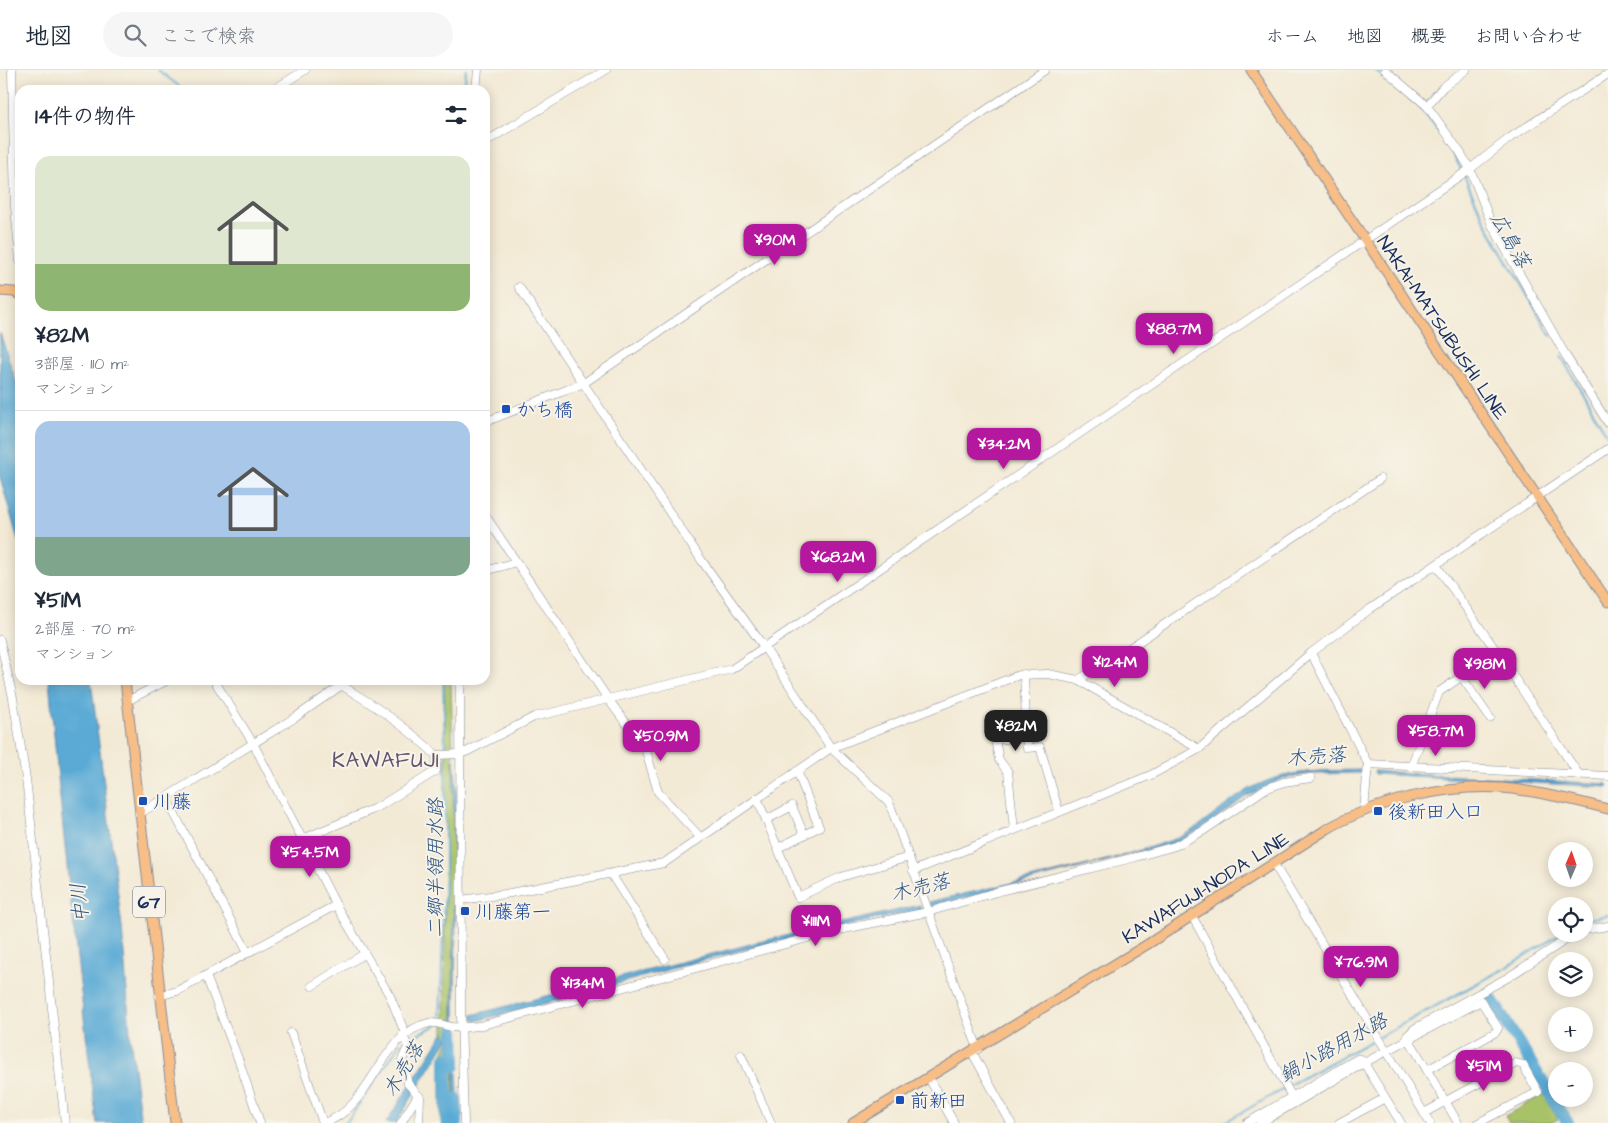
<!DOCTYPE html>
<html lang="ja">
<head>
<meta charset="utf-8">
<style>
  :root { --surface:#fff; --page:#f6f6f7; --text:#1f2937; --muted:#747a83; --line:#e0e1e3; --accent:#b5179e }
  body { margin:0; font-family:"Architects Daughter","Klee One",sans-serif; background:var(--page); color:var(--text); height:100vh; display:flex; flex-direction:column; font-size:19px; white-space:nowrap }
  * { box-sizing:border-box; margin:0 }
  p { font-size:16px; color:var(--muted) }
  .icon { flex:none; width:28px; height:28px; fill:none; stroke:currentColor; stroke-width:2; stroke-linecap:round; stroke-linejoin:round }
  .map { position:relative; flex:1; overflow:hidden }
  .drawer { position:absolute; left:15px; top:15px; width:475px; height:600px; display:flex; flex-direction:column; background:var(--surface); border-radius:15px; box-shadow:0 2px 12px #0003 }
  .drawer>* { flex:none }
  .needle { width:32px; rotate:2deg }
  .fabs { position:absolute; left:1548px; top:772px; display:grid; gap:10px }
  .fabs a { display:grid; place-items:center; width:45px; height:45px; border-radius:50%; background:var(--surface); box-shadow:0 2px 12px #0003; font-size:25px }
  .price { position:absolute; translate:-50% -42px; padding:0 11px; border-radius:10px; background:var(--accent); color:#fff; font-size:16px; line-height:32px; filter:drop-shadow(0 1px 2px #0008) }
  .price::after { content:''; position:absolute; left:50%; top:30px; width:15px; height:11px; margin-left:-8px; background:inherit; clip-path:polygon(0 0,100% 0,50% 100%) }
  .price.current { background:#222; color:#fff }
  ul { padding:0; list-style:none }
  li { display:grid; align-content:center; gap:10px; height:265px; padding:0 20px }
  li+li { border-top:1px solid var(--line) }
  li span { display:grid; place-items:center; height:155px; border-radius:15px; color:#555 }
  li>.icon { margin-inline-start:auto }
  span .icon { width:90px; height:90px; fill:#fffc; stroke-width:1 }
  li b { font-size:21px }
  h2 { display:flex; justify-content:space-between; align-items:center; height:60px; padding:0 20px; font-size:21px }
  header { display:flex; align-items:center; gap:30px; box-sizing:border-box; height:70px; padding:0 25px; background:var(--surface); border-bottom:1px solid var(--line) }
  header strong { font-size:24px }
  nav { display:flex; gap:28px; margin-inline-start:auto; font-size:18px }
  .search { width:350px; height:45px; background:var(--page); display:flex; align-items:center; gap:12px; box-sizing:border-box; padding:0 18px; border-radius:28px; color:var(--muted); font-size:19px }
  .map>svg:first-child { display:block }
  .green { fill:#a8c268; stroke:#627863 }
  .water { fill:#5aaad5; stroke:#3a6c9a }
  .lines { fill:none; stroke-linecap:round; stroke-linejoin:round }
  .stream { stroke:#5aaad5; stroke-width:2 }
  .river { stroke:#5aaad5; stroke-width:12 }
  .minor-casing { stroke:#878c9a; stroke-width:9 }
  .major-casing { stroke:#878c9a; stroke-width:11 }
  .minor { stroke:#fff; stroke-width:8 }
  .major { stroke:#f7be87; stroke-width:9 }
  .transit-dot { fill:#1a4fb4; stroke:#f7f3e8; stroke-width:2 }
  .labels { text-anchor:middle; stroke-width:4; stroke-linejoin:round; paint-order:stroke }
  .shield { fill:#f7f3e8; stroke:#5d6a87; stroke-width:1 }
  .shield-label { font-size:18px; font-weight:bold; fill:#1b2f5e }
  .street-label { font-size:19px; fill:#1b2f5e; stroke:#f7f3e8 }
  .transit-label { font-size:19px; fill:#164399; stroke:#f7f3e8; text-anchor:start }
  .water-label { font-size:20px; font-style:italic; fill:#2e5482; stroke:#f7f3e8 }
  .quarter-label { font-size:21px; letter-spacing:1px; fill:#62546d; stroke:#f7f3e8 }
</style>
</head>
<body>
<header>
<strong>地図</strong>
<div class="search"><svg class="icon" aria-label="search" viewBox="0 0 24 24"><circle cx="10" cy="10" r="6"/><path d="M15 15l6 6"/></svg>ここで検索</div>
<nav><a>ホーム</a><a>地図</a><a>概要</a><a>お問い合わせ</a></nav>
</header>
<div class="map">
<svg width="1608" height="1053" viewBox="0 0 1608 1053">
  <rect width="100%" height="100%" fill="#f7f3e8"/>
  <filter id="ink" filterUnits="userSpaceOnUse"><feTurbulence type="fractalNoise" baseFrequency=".02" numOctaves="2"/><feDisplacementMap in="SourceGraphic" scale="10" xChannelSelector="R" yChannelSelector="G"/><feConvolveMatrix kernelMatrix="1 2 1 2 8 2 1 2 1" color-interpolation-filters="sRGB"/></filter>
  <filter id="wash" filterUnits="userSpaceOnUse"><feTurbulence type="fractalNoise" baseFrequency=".0096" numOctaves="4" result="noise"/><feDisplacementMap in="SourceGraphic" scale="20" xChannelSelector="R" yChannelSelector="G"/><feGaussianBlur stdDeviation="1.12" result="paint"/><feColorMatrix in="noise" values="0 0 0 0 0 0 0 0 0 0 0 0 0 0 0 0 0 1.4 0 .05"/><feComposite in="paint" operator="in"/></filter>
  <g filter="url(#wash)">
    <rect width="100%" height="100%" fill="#f3ead5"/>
    <g class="green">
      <path d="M 444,610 L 451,610 L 453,688 L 454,1053 L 441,1053 L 441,988 L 449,970 L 444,961 L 444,949 L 446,688 Z"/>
      <path d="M 1544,1024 L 1558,1049 L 1551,1053 L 1509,1053 L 1505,1046 Z"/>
    </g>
    <g class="water">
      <path d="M 0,263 L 20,323 L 20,477 L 0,407 Z"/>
      <path d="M 49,610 L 91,610 L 122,857 L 131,975 L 141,1053 L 97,1053 C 78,905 62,758 49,610 Z"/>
      <path d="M 454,690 L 457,719 L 456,827 L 454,827 Z"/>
      <path d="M 1362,700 L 1363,703 L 1310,704 L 1282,709 L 1245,727 L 1203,758 L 1175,773 L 931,837 L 929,832 C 1010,813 1093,797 1172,770 C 1201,760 1222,735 1248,720 C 1284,699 1322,701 1362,700 Z"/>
      <path d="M 1374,701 L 1608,714 L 1608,717 L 1375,704 Z"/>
      <path d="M 454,831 L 456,831 L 455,954 L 453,954 Z"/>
      <path d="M 920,835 L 921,840 C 845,855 770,873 696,892 C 622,912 549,934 475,951 L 472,945 L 763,871 Z"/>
      <path d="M 444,962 L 448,969 L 396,1053 L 386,1053 Z"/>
      <path d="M 454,979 L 456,979 L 459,1044 L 455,1044 Z"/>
    </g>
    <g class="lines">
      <g class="stream">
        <path d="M 158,0 L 184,20"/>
        <path d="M 1375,0 L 1418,35 L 1446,71 L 1462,101"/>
        <path d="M 464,20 L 466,0"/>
        <path d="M 1464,105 L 1484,150 L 1551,266"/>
        <path d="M 1561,286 L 1608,367"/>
        <path d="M 443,610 L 445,683"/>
        <path d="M 1584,850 L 1608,845"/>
        <path d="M 440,952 L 445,799 L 445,687"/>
        <path d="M 1379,967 L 1509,896 L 1560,864"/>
        <path d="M 407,969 L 437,955"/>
        <path d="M 1289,1015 L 1375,969"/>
        <path d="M 346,1053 L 401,973"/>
        <path d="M 1223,1053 L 1285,1018"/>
      </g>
      <g class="river">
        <path d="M 1488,923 L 1568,1053"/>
        <path d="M 454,961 L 455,996"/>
        <path d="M 446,988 L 447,1053"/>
        <path d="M 456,1028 L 457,1053"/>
      </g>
    </g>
  </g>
  <g filter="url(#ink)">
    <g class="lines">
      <defs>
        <g id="minor">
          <path d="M 12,0 L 15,137 L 20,191"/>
          <path d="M 1385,0 L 1427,36 L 1460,82 L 1470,99 L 1492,155 L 1566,286 L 1608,353"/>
          <path d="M 273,20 L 305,0"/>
          <path d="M 476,20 L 478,0"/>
          <path d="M 1427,36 L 1443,17 L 1466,0"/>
          <path d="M 485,72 L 606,0"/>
          <path d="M 519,217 L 702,491 L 764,577 L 831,678 L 889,732 L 978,979"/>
          <path d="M 485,352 L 584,313 L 1045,0"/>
          <path d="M 485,445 L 608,629 L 631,660 L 644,674 L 658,722 L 700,767"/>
          <path d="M 1436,495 L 1497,582 L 1579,705"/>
          <path d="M 485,501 L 516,492"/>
          <path d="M 0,570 L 13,628 L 26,709 L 65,1053"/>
          <path d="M 1311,583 L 1368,694 L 1364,741"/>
          <path d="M 1024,604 L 1027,678 L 1040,677 L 1059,742"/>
          <path d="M 1461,606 L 1490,648"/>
          <path d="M 214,610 L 253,673 L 336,835 L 390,926 L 405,963"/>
          <path d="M 338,610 L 341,615 C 376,636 408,658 437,686"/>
          <path d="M 460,610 L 461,946 L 464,1053"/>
          <path d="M 1078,610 L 1128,579 L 1380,409"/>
          <path d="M 127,631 L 168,610"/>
          <path d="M 461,682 L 466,682 L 534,647 L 732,599 L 1470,99 L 1511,67 L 1608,4"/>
          <path d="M 1368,694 L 1608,706"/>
          <path d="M 1411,697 L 1439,622 L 1497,582"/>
          <path d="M 166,728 L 248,883"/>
          <path d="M 757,728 L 798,827 L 841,807 L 909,787"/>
          <path d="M 139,744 L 296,647 L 349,610"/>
          <path d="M 766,750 L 792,736 L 804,765"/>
          <path d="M 1014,759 L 1008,702 L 999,690 L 995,670 L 1027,667"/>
          <path d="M 303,769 L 378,737 L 436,701 L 437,685 L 461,684"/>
          <path d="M 778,778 L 819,757 L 797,701"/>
          <path d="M 1274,794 L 1430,1053"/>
          <path d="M 913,801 L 1151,705 L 1199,679 L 1311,583 L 1370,539 L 1608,379"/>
          <path d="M 611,804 L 665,889"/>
          <path d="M 461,830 L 505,824 L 664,793 L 831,678 L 1019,605 L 1048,604 L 1078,610 L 1199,679"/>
          <path d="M 1192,846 L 1292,1027"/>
          <path d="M 1584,860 L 1608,856"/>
          <path d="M 206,906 L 239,991 L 260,1053"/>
          <path d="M 312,916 L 364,884"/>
          <path d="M 159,926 L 177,921 L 336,835"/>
          <path d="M 291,963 L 323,1053"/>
          <path d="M 403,965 L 408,977 L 402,990 L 408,1014 L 420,1027 L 419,1053"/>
          <path d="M 972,982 L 1011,1053"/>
          <path d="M 741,985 L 771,1053"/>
          <path d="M 929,1008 L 954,1053"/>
          <path d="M 1424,1043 L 1516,993 L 1523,995 L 1538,1022 L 1478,1053"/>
          <path d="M 323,1053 C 373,1039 378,964 429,953 C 437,952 445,956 452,957 C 461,958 470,957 479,956 L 834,861 L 928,842 L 996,822 L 1136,787 L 1175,776 L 1203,761 L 1265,719 L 1284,712 L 1311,708"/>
          <path d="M 401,1053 L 418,1025"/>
          <path d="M 1247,1053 L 1357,989 L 1361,989 L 1364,993 L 1481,931 L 1498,958 L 1496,962 L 1427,1000"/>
          <path d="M 1260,1053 L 1364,993 L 1401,1053"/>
          <path d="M 1339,1053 L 1385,1028"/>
          <path d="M 1458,1053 L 1407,966 L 1414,959 L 1507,908 L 1575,864"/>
        </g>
        <g id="major">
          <path d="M 1251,0 L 1608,532"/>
          <path d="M 0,221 L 14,222 L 20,225"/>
          <path d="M 125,610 L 175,1053"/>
          <path d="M 853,1053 L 1148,874 L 1327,759 C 1375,731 1447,714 1503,718 C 1538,721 1574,730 1608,739"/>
        </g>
      </defs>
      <use href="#minor" class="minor-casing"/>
      <use href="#major" class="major-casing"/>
      <use href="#minor" class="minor"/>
      <use href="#major" class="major"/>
    </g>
  </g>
  <g class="transit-dot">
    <rect x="501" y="334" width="10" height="10" rx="2.5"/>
    <rect x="138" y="726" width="10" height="10" rx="2.5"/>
    <rect x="1373" y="736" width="10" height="10" rx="2.5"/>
    <rect x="460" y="836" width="10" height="10" rx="2.5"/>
    <rect x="895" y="1025" width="10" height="10" rx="2.5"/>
  </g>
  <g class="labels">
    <rect class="shield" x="133" y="816.5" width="32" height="31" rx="4"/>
    <g class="shield-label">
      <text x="149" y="838">67</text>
    </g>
    <g class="street-label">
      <text transform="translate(1443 257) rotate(56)" y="7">NAKAI-MATSUBUSHI LINE</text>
      <text transform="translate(1205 817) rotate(-32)" y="7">KAWAFUJI-NODA LINE</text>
    </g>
    <g class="transit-label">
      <text x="516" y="346">かち橋</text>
      <text x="153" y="738">川藤</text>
      <text x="1388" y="748">後新田入口</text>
      <text x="475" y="848">川藤第一</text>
      <text x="910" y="1037">前新田</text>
    </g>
    <g class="water-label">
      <text transform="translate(1511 170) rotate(61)" y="7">広島落</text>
      <text transform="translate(1316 686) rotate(-4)" y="7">木売落</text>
      <text transform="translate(435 798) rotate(-90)" y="7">二郷半領用水路</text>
      <text transform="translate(920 817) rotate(-14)" y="7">木売落</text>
      <text transform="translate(79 833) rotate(-96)" y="7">中川</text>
      <text transform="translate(1333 977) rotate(-29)" y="7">鍋小路用水路</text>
      <text transform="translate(403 999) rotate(-59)" y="7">木売落</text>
    </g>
    <g class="quarter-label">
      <text x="386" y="697">KAWAFUJI</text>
    </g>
  </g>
</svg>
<div class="fabs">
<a><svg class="needle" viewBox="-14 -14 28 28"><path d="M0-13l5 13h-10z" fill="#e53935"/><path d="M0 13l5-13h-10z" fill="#747a83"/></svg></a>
<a><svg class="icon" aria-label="locate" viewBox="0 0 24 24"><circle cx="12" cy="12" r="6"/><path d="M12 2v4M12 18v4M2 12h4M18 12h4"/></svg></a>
<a><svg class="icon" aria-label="layers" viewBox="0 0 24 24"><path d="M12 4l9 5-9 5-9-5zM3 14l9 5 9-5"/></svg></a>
<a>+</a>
<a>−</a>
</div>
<b class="price" style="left:775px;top:196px">¥90M</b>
<b class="price" style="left:1174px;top:285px">¥88.7M</b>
<b class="price" style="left:1004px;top:400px">¥34.2M</b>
<b class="price" style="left:838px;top:513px">¥68.2M</b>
<b class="price" style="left:1115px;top:618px">¥124M</b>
<b class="price" style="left:1485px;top:620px">¥98M</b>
<b class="price current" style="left:1016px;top:682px">¥82M</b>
<b class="price" style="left:1436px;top:687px">¥58.7M</b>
<b class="price" style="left:661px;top:692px">¥50.9M</b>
<b class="price" style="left:310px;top:808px">¥54.5M</b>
<b class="price" style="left:816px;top:877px">¥111M</b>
<b class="price" style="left:1361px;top:918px">¥76.9M</b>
<b class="price" style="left:583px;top:939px">¥134M</b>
<b class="price" style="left:1484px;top:1022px">¥51M</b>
<section class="drawer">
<h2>14件の物件<svg class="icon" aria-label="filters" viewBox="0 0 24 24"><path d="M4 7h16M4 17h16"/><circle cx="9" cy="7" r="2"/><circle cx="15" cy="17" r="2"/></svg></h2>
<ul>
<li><span style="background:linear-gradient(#dfe7d0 70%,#8fb573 0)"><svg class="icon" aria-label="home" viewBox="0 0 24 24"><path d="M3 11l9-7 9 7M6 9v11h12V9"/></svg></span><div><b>¥82M</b><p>3部屋 · 110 m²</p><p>マンション</p></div></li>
<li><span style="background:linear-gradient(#a9c7e8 75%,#7fa58c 0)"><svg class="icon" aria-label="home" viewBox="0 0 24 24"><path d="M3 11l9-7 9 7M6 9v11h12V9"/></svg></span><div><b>¥51M</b><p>2部屋 · 70 m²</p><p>マンション</p></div></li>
</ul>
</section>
</div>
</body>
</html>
